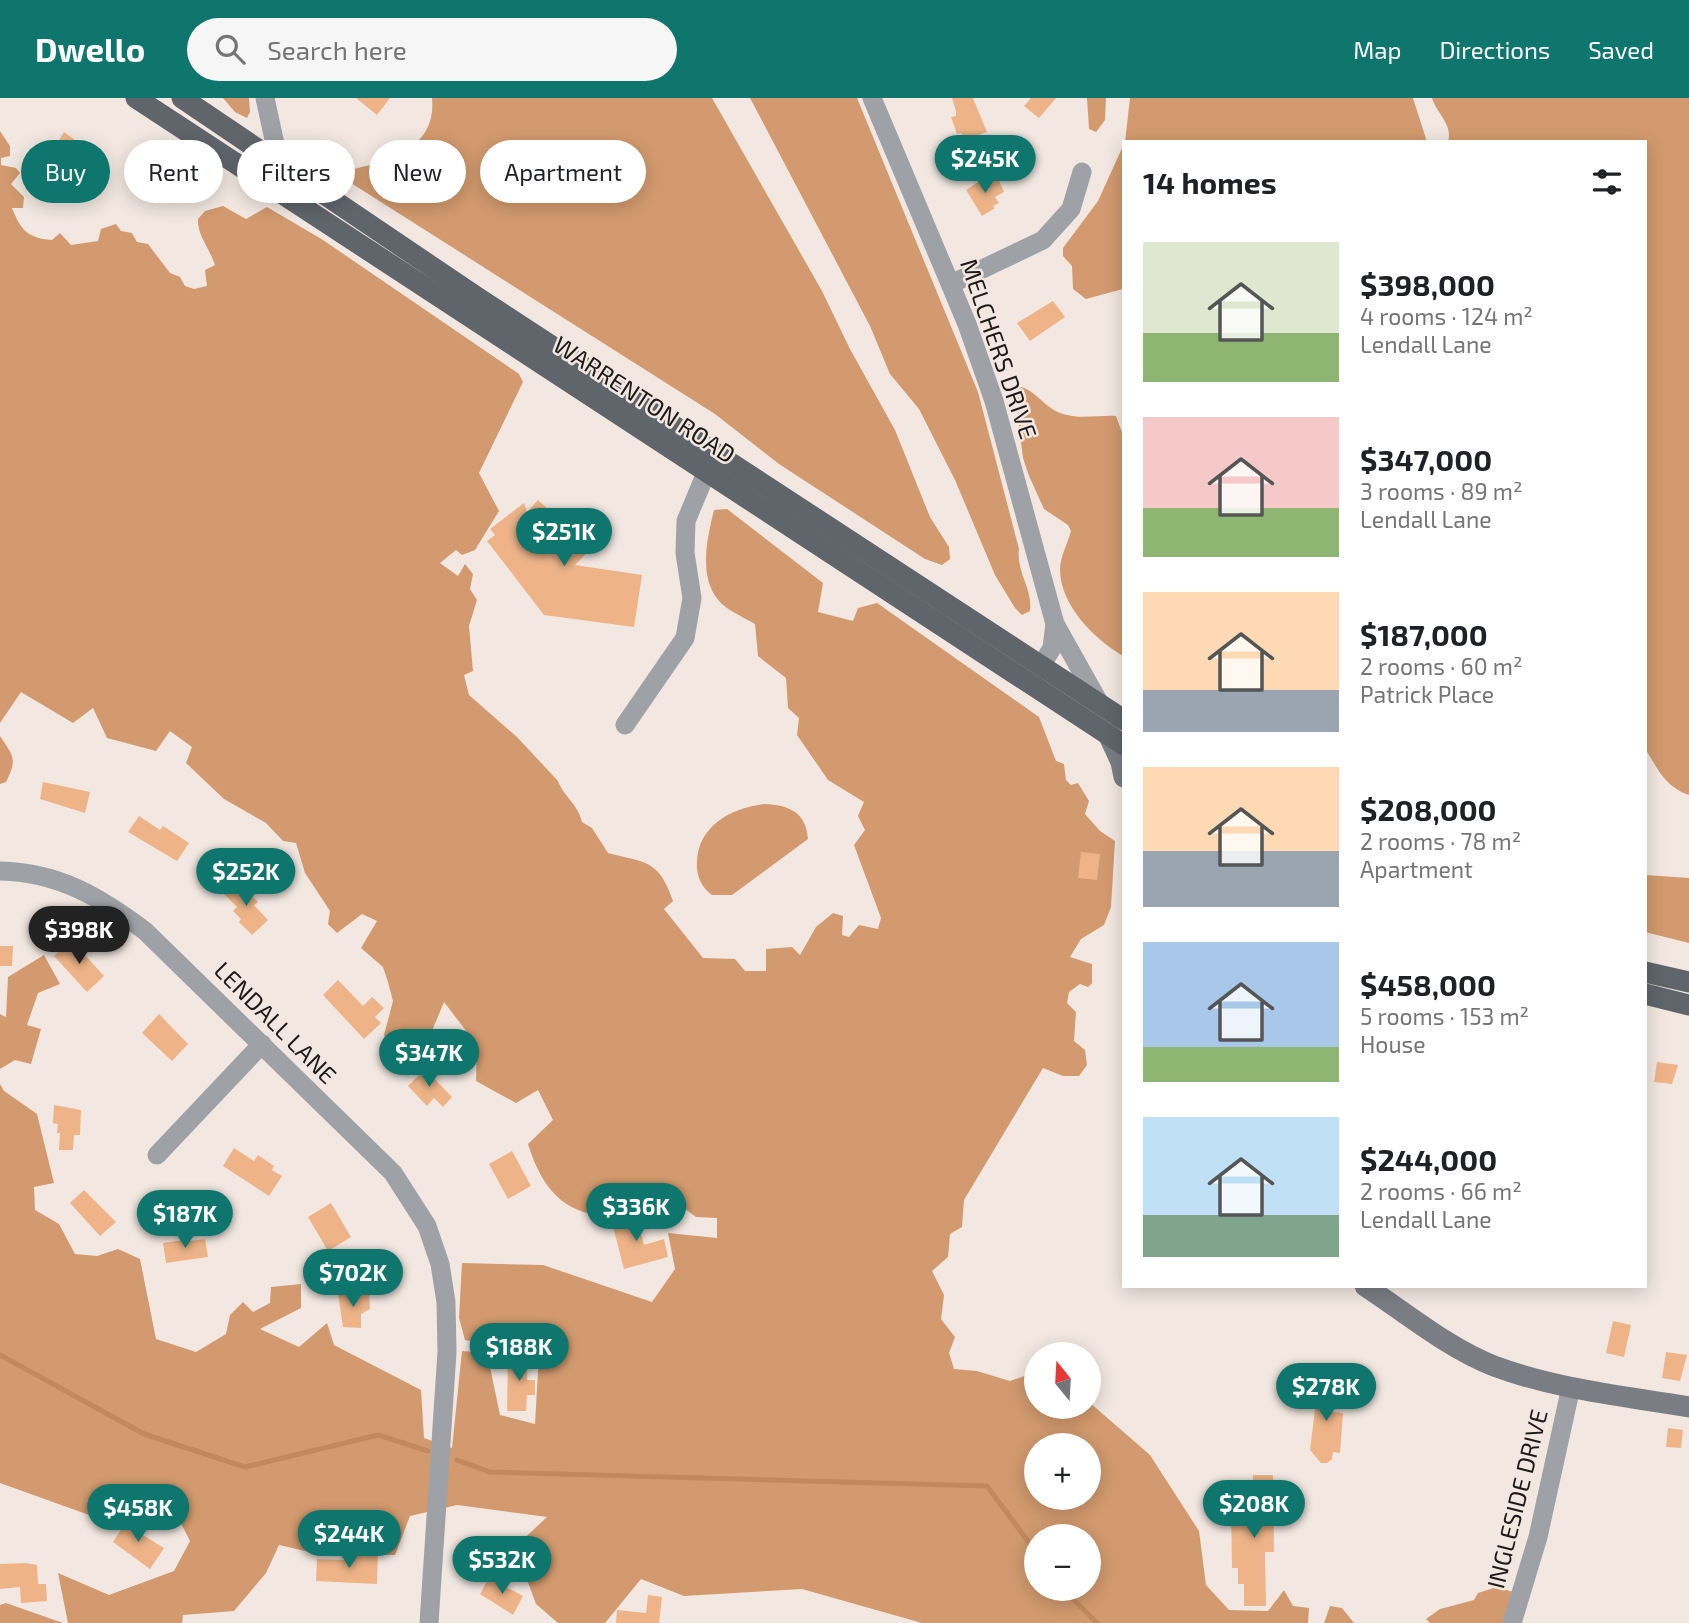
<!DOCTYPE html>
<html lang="en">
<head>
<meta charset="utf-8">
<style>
  :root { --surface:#fff; --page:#f6f6f6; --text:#202124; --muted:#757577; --accent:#0f766e }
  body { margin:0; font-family:"Exo 2",sans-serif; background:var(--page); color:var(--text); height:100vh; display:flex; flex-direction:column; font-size:26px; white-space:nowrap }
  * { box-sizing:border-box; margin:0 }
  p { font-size:23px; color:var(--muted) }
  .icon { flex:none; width:38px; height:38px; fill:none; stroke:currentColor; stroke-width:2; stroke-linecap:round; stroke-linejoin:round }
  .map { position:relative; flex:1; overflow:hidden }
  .details { position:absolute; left:1122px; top:42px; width:525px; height:1148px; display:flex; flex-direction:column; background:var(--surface); border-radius:0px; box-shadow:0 4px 18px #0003 }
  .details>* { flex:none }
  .hud { position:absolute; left:21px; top:42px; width:665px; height:63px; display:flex; gap:14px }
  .needle { width:46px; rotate:342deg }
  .buttons { position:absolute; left:1024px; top:1244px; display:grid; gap:14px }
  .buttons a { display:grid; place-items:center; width:77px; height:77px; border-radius:50%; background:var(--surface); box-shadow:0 4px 18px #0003; font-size:35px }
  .price { position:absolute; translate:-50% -60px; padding:0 16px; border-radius:24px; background:var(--accent); color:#fff; font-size:23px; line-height:46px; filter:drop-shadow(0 2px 4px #0008) }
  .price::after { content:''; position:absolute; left:50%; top:42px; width:21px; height:16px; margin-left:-10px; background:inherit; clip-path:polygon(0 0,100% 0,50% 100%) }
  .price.on { background:#222; color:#fff }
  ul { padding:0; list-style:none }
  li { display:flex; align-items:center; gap:21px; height:175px; padding:0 21px }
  li span { display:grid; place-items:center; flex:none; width:196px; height:140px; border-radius:0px; color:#555 }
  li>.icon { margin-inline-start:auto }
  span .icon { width:84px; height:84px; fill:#fffc; stroke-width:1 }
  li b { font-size:30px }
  h2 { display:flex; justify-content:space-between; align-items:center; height:84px; padding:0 21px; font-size:30px }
  .chip { padding:0 24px; border-radius:32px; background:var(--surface); box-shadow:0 4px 18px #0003; font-size:24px; line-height:63px }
  .chip.on { background:var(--accent); color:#fff }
  header { display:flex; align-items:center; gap:42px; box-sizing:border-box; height:98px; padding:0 35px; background:var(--accent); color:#fff }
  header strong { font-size:33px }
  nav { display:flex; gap:38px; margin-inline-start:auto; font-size:24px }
  .search { width:490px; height:63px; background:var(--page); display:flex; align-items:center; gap:18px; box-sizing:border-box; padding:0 24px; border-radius:38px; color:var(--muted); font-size:26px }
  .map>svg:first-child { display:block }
  .forest { fill:#d29a6e; fill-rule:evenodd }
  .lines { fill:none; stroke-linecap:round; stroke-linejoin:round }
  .stream { stroke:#c0895e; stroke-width:5 }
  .building { fill:#eeb488 }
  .street { stroke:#9ea1a5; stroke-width:19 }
  .secondary { stroke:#7a7e84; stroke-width:21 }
  .primary { stroke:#60656c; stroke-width:21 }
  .labels { text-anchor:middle; stroke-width:5; stroke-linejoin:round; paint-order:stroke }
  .street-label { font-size:24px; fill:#1e1a18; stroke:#f2e8e1 }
</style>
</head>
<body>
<header>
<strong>Dwello</strong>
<div class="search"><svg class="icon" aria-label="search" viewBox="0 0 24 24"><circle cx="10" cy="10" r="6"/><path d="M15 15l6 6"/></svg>Search here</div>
<nav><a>Map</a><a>Directions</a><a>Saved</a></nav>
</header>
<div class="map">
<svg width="1689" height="1525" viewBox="0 0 1689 1525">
  <rect width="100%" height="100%" fill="#f2e8e1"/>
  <g class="forest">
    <path d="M 223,0 L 249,0 L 250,14 L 247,20 L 235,14 Z"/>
    <path d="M 432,0 L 712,0 L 822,193 L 850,251 L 895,332 L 930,419 L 949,449 L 950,461 L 942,467 L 925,461 L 779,366 L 715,316 L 351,85 L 346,79 L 350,72 C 388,63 437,51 432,0 Z"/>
    <path d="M 750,0 L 857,0 L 978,294 L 1019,451 C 1016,474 1033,491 1030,513 L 1022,517 L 1015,510 L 995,477 L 955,382 L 919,311 L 890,276 L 870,228 Z"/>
    <path d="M 1087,0 L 1106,0 L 1105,22 L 1096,34 L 1089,31 Z"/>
    <path d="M 1130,0 L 1413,0 L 1427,44 L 1125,44 Z"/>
    <path d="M 1432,0 L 1689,0 L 1689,697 C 1665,689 1657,670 1645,650 L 1645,44 L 1448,44 C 1453,26 1437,16 1432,0 Z"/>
    <path d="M 0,33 L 10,48 L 10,58 L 1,60 L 1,67 L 16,70 L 20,75 L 11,86 L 24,99 L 23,110 L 12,110 C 21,132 27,140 52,142 L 60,135 L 71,147 L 98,143 L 101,131 L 116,126 L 121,133 L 132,135 L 137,144 L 148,146 L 170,175 L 180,179 L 185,188 L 194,191 L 207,188 L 205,172 L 215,167 C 210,151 197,137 198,121 L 205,113 L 223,108 L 246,121 L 267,109 L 323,142 L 519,276 L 523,284 L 479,375 L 499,413 L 475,452 L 462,457 L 456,452 L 440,465 L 458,478 L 465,466 L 473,476 L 470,491 L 477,502 L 469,528 L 473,573 L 464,577 L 469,597 L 517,639 L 558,683 C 564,699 578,706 582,724 L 592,730 L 608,755 C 647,765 659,762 673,803 L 664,811 L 703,860 L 735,861 L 745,873 L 766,873 L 766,851 L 792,849 L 800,857 L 816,829 L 833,815 L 843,818 L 842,837 L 849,839 L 859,827 L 878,831 L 881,820 L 854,747 L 865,732 L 858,718 L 864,704 L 828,682 L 797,637 L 799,620 L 788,610 L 786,580 L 758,558 L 755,526 C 745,520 731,514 722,506 C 697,482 707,441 714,412 L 727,411 L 823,485 L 818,514 L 853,523 L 858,510 L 877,505 L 1039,619 L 1056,663 L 1064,666 L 1066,682 L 1071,687 L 1078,685 L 1089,703 L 1085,716 L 1100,733 L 1115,743 L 1111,809 L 1104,827 L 1081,841 L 1070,859 L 1092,866 L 1092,885 L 1088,889 L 1080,886 L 1069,894 L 1067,905 L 1076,914 L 1074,943 L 1085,952 L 1087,967 L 1079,978 L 1063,978 L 1043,970 L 964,1102 L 962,1129 L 950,1136 L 948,1159 L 932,1173 L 944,1197 L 941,1221 L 955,1239 L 949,1255 L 954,1271 L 977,1273 L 1010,1283 L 1036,1274 L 1036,1309 L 1088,1309 L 1089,1304 L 1150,1357 L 1199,1433 L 1206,1487 L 1229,1512 L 1268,1513 L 1284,1492 L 1293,1508 L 1309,1510 L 1308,1525 L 922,1525 L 802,1491 L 684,1498 L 641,1481 L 605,1525 L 558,1525 L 536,1506 L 515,1449 L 547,1419 L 457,1407 L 410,1418 L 395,1457 L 314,1455 L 279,1447 L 266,1475 L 234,1513 L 183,1517 L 182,1525 L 68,1525 L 58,1475 L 109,1497 L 174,1473 L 190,1443 L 169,1402 L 89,1417 L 0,1385 L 0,986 L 4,993 L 37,1016 L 54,1085 L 34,1089 L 35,1112 L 59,1126 L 75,1156 L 97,1158 L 118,1151 L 140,1161 L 156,1241 L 196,1254 L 226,1236 L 230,1217 L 243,1204 L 253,1214 L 270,1205 L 271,1189 L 301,1186 L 301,1210 L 260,1231 L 299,1249 L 327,1225 L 334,1247 L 421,1292 L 424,1340 L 452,1350 L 462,1253 L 487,1255 L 500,1317 L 535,1326 L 539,1256 L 465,1242 L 459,1220 L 462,1165 L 543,1167 L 652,1204 L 675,1171 L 668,1135 L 717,1140 L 717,1120 L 696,1119 L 672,1101 C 655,1104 603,1118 591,1116 C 554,1108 538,1078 528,1046 L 553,1022 L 538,992 L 516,1005 L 476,983 L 477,947 L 444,904 L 422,957 L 393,960 L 384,937 L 393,903 L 388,884 L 383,869 L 361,850 L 377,823 L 362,816 L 337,835 L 328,826 L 330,813 L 305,775 L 296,745 L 283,743 L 266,725 L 224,701 L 186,665 L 192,649 L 170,633 L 156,653 L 107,640 L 93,610 L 73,625 L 21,594 L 0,625 ZM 1036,1348 L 1088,1348 L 1088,1400 L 1036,1400 ZM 1036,1438 L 1088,1438 L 1088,1491 L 1036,1491 Z"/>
    <path d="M 1123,48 L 1123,191 L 1086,201 L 1073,191 L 1072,168 L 1063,158 L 1063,150 L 1098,103 Z"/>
    <path d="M 1018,288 C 1036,292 1044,309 1060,315 C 1079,322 1097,317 1116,318 L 1124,340 L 1123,558 C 1094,541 1060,507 1060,471 C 1060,459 1068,445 1071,433 L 1068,427 L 1044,411 L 1029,378 L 1023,360 L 1015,295 Z"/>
    <path d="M 0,638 C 13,658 18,660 6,684 L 0,686 Z"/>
    <path d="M 764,706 C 789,707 806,714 808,741 L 732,797 L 712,797 C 701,789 696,777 697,764 C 698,728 731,710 764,706 Z"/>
    <path d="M 1645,777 L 1689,780 L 1689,845 L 1645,834 Z"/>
    <path d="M 44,857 L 60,886 L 38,895 L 27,927 L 41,931 L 31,966 L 15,962 L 0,971 L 0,916 L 6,919 L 8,879 Z"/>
    <path d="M 1497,1489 L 1513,1494 L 1503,1525 L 1430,1525 L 1426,1521 L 1440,1511 L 1474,1502 L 1478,1495 Z"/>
    <path d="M 6,1505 L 63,1525 L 0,1525 L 0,1507 Z"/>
    <path d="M 1330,1508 L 1342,1510 L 1354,1525 L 1324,1525 Z"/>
  </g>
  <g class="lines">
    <g class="stream">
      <path d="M 0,1257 L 144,1336 L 245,1369 L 378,1337 L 428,1353"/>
      <path d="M 457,1362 L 490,1374 L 987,1388 L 1036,1454"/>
      <path d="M 1063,1491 L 1097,1525"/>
    </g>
  </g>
  <g class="building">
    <path d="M 356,0 L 390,0 L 377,17 Z"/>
    <path d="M 952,0 L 973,0 L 987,34 L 964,42 L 961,35 L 957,36 L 951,19 L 956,18 L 956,13 Z"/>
    <path d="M 1031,0 L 1056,0 L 1039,20 L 1024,8 Z"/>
    <path d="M 64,34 L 93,55 L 80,73 L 52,54 Z"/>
    <path d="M 983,81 L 987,87 L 998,81 L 1004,94 L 995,99 L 999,105 L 993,108 L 995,110 L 982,118 L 966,92 Z"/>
    <path d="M 1053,203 L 1065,219 L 1030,243 L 1017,225 Z"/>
    <path d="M 538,402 L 570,431 L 583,418 L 604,437 L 575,467 L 642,477 L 634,529 L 544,517 L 487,443 L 495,437 L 490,431 L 524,405 L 527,414 Z"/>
    <path d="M 43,684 L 90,694 L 85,715 L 40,701 Z"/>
    <path d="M 139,718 L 160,732 L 163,728 L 189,745 L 177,763 L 128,734 Z"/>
    <path d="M 1081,754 L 1100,756 L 1097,782 L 1078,780 Z"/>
    <path d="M 237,783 L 258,804 L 254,807 L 268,822 L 252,837 L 239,824 L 241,821 L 233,813 L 237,809 L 224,796 Z"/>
    <path d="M 71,842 L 104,878 L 87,894 L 54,858 Z"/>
    <path d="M 0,848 L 13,848 L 12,868 L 0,868 Z"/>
    <path d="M 338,882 L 363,908 L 372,899 L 384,910 L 375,919 L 381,925 L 364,941 L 323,897 Z"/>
    <path d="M 159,916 L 188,946 L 172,963 L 142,935 Z"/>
    <path d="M 1657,964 L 1678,967 L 1672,986 L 1654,984 Z"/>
    <path d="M 425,971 L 452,999 L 443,1009 L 434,1000 L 427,1008 L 408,988 Z"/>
    <path d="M 54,1007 L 81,1012 L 80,1037 L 74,1037 L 73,1052 L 59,1052 L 60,1035 L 57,1035 L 58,1026 L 53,1025 Z"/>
    <path d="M 234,1050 L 254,1063 L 258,1057 L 274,1068 L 272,1072 L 282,1078 L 269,1098 L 223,1068 Z"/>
    <path d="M 512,1053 L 531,1088 L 508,1101 L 489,1066 Z"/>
    <path d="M 84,1092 L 116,1124 L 100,1138 L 70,1105 Z"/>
    <path d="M 331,1105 L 351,1139 L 328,1153 L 308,1119 Z"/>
    <path d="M 635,1114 L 644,1147 L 664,1141 L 668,1159 L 624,1171 L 611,1121 Z"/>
    <path d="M 190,1141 L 190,1143 L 205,1141 L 208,1159 L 166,1165 L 163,1145 Z"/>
    <path d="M 369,1195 L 370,1211 L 361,1216 L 361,1230 L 343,1229 L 338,1196 Z"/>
    <path d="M 1613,1223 L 1631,1227 L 1624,1259 L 1606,1255 Z"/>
    <path d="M 1666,1254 L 1687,1257 L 1680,1283 L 1662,1280 Z"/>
    <path d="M 508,1256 L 528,1257 L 527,1282 L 535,1282 L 535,1297 L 527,1297 L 526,1313 L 507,1313 Z"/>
    <path d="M 1319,1278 L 1333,1279 L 1332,1284 L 1336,1285 L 1332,1314 L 1343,1315 L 1340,1355 L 1333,1354 L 1332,1361 L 1327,1365 L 1321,1365 L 1310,1352 Z"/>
    <path d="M 1668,1330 L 1683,1332 L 1681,1350 L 1666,1349 Z"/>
    <path d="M 1253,1377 L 1273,1377 L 1274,1454 L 1265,1454 L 1266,1508 L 1244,1508 L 1244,1486 L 1238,1486 L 1238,1470 L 1232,1470 L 1231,1408 L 1253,1407 Z"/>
    <path d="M 128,1421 L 142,1429 L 138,1434 L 164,1450 L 150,1471 L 113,1444 Z"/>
    <path d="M 349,1456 L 378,1457 L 377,1486 L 316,1483 L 317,1461 L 349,1462 Z"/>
    <path d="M 26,1465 L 37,1467 L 38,1486 L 46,1486 L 47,1503 L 21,1505 L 20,1489 L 0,1491 L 0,1466 Z"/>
    <path d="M 489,1480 L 523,1498 L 513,1517 L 480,1496 Z"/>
    <path d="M 648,1497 L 662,1499 L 659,1525 L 616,1525 L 617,1512 L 646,1515 Z"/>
  </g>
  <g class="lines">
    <g class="street">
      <path d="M 265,0 L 275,46 L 275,75"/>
      <path d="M 872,0 L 967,226 L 994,303 L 1055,526 L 1101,608"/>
      <path d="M 951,186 L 1043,142 L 1071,111 L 1082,74"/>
      <path d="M 1041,568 L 1052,550 L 1055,526"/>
      <path d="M 625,627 L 685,540 L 692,500 L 685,455 L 686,423 L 706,375"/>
      <path d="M 0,773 C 58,774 100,799 145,833 L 393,1075 L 427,1128 L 440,1166 L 446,1204 L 447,1254 L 429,1525"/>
      <path d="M 157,1057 L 262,946"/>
      <path d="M 1512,1525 L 1538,1439 L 1571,1289"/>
    </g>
    <g class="secondary">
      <path d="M 1109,638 L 1121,664 L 1124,679"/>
      <path d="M 1365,1188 C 1406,1215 1448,1250 1494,1268 C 1555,1291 1624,1298 1689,1309"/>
    </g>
    <g class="primary">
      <path d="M 136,0 L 1124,647"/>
      <path d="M 182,0 L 478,200 L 1124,622"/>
      <path d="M 1645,874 L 1689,884"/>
      <path d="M 1645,896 L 1689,907"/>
    </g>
  </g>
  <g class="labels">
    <g class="street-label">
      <text transform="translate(998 251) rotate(71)" y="8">MELCHERS DRIVE</text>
      <text transform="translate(644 302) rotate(33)" y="8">WARRENTON ROAD</text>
      <text transform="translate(275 925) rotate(45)" y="8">LENDALL LANE</text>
      <text transform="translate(1518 1401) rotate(-76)" y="8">INGLESIDE DRIVE</text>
    </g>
  </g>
</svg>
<div class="buttons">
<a><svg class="needle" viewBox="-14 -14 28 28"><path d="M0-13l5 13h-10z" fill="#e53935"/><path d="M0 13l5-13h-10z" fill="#757577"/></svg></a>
<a>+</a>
<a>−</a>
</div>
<b class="price" style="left:985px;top:97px">$245K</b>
<b class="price" style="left:564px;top:470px">$251K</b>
<b class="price" style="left:246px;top:810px">$252K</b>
<b class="price on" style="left:79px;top:868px">$398K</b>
<b class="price" style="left:429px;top:991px">$347K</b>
<b class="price" style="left:636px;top:1145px">$336K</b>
<b class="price" style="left:185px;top:1152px">$187K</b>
<b class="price" style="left:353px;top:1211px">$702K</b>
<b class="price" style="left:519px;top:1285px">$188K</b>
<b class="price" style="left:1326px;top:1325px">$278K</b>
<b class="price" style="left:1254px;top:1442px">$208K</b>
<b class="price" style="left:138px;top:1446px">$458K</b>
<b class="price" style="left:349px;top:1472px">$244K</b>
<b class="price" style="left:502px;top:1498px">$532K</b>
<div class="hud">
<a class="chip on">Buy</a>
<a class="chip">Rent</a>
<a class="chip">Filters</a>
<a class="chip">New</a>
<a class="chip">Apartment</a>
</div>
<section class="details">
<h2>14 homes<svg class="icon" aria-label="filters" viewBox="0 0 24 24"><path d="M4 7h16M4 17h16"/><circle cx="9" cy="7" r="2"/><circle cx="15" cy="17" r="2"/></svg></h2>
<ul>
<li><span style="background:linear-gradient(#dfe7d0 65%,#8fb573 0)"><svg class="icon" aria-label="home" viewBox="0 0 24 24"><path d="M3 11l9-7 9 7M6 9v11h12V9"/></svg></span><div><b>$398,000</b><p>4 rooms · 124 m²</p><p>Lendall Lane</p></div></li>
<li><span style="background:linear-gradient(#f6c9c9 65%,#8fb573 0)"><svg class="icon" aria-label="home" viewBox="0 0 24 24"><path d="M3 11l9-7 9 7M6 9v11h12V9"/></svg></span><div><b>$347,000</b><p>3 rooms · 89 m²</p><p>Lendall Lane</p></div></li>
<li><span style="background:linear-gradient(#ffd9b3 70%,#9aa5b1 0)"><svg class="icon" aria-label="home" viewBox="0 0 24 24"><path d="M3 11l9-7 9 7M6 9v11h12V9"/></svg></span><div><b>$187,000</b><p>2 rooms · 60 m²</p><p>Patrick Place</p></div></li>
<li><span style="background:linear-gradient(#ffd9b3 60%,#9aa5b1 0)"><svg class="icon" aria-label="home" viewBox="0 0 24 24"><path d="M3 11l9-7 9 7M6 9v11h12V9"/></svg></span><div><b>$208,000</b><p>2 rooms · 78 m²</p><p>Apartment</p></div></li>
<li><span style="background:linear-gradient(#a9c7e8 75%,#8fb573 0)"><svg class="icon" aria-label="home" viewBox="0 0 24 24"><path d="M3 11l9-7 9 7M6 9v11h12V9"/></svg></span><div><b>$458,000</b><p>5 rooms · 153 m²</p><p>House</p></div></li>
<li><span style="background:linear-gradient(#bfe0f5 70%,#7fa58c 0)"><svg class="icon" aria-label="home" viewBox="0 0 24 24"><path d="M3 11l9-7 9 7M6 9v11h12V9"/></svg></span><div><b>$244,000</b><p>2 rooms · 66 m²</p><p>Lendall Lane</p></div></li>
</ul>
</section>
</div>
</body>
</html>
